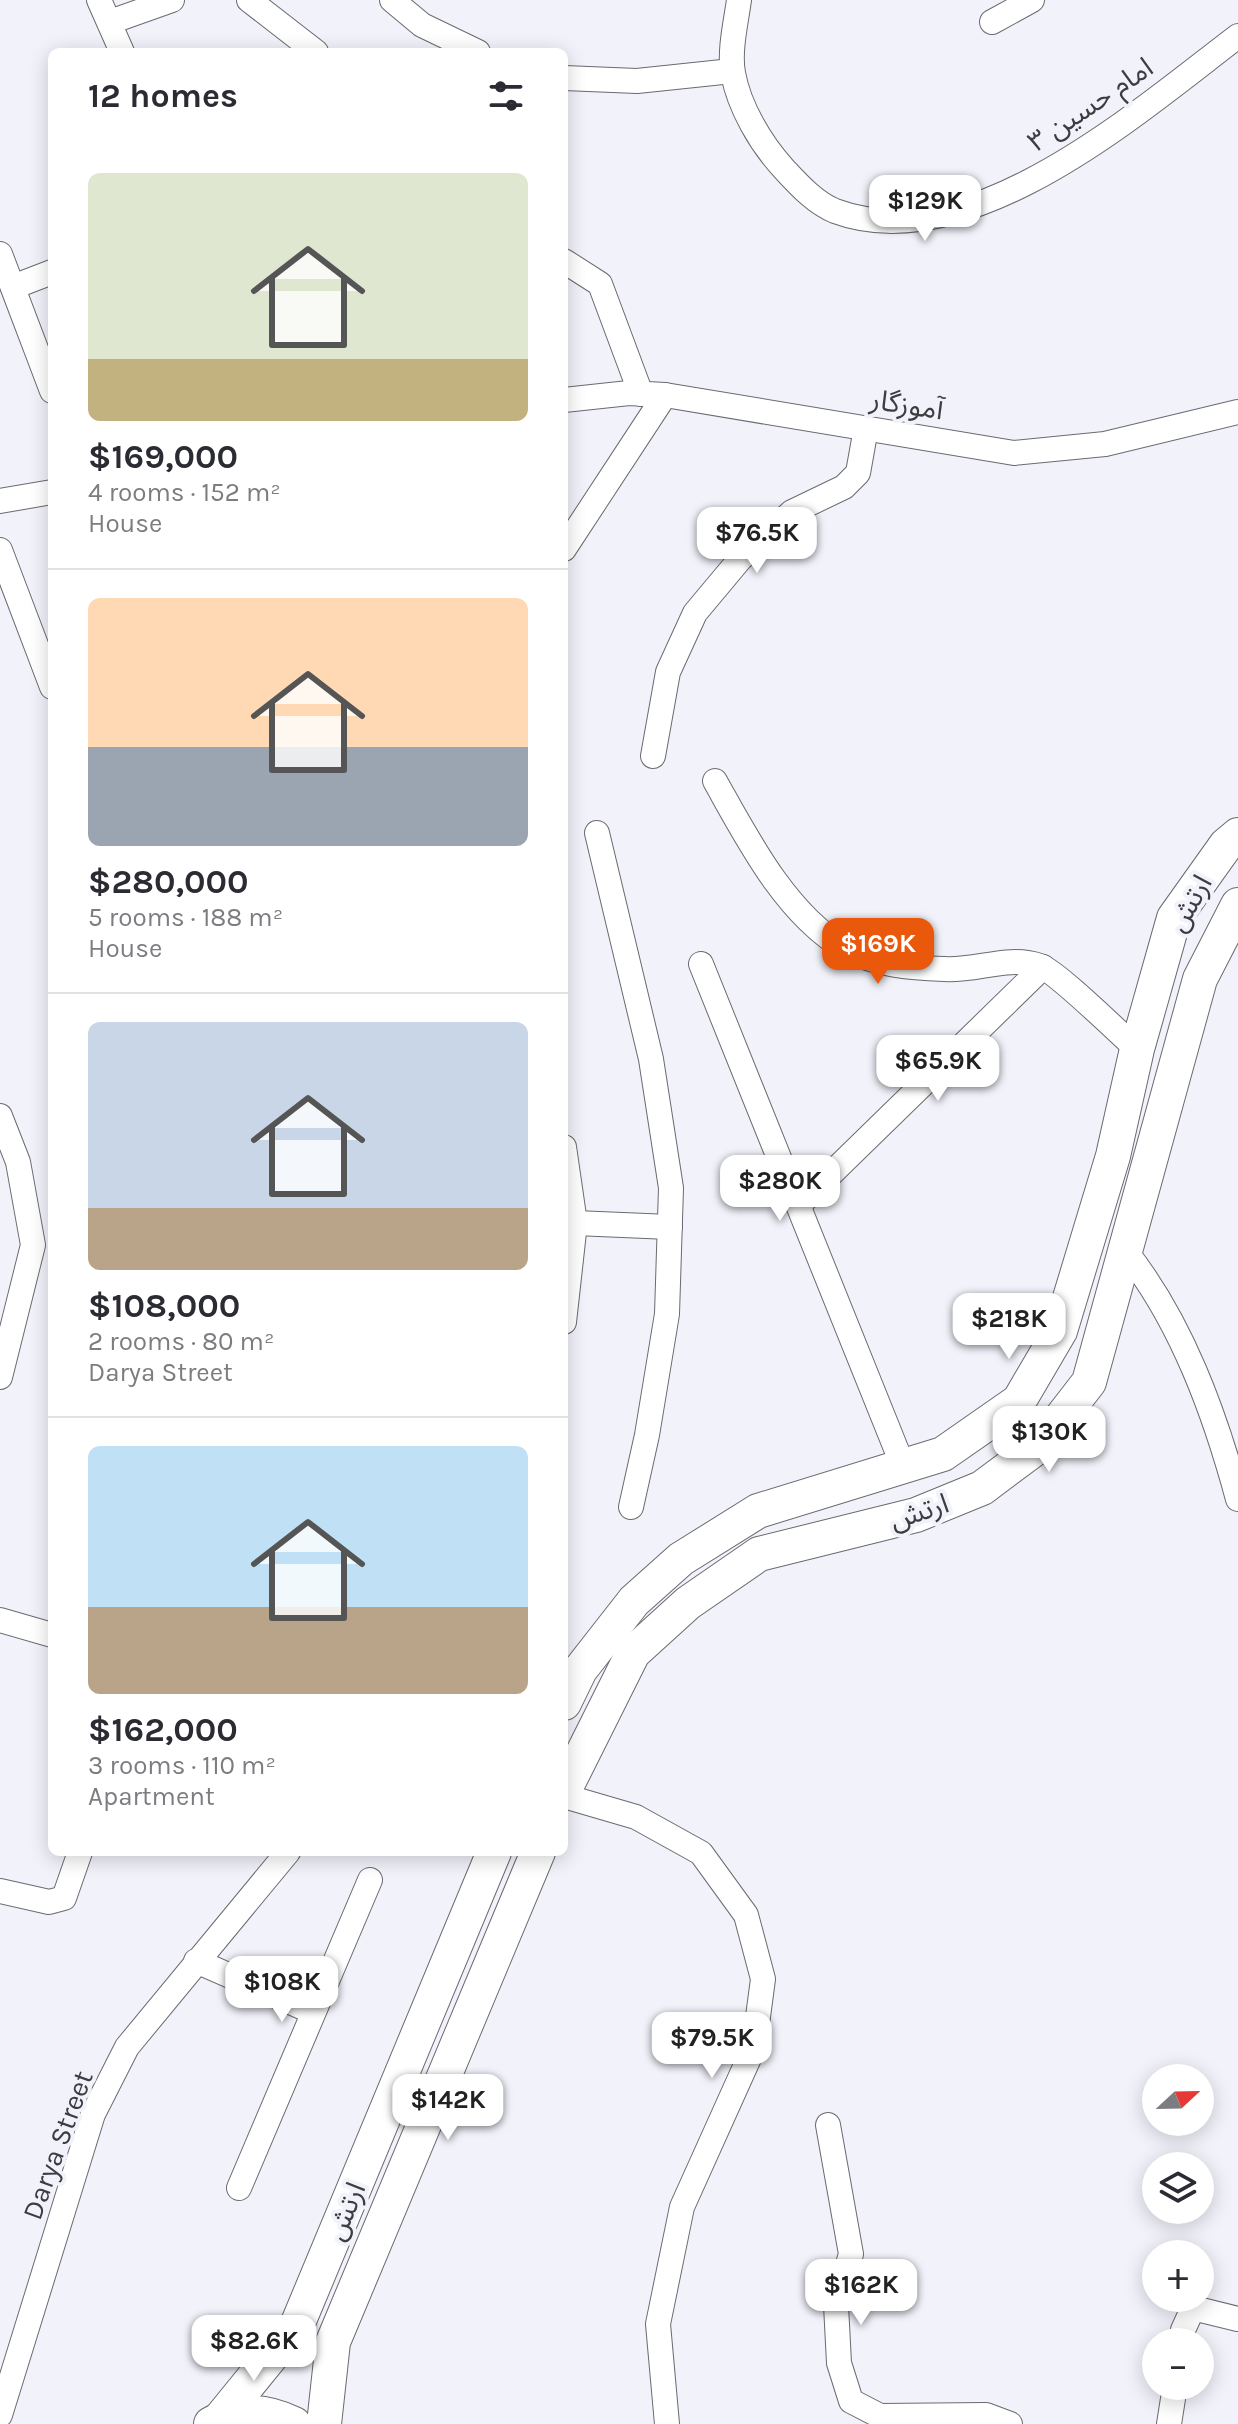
<!DOCTYPE html>
<html lang="en">
<head>
<meta charset="utf-8">
<style>
  :root { --surface:#fff; --page:#f2f2f3; --text:#2b2b33; --muted:#7c7c81; --line:#e1e1e2; --accent:#ea580c }
  body { margin:0; font-family:Karla,"Noto Sans Arabic",sans-serif; background:var(--page); color:var(--text); height:100vh; display:flex; flex-direction:column; font-size:30px; white-space:nowrap }
  * { box-sizing:border-box; margin:0 }
  p { font-size:26px; color:var(--muted) }
  .icon { flex:none; width:44px; height:44px; fill:none; stroke:currentColor; stroke-width:2; stroke-linecap:round; stroke-linejoin:round }
  .map { position:relative; flex:1; overflow:hidden }
  .panel { position:absolute; left:48px; top:48px; width:520px; height:1808px; display:flex; flex-direction:column; background:var(--surface); border-radius:12px; box-shadow:0 4px 20px #0003 }
  .panel>* { flex:none }
  .needle { width:52px; rotate:68deg }
  .fabs { position:absolute; left:1142px; top:2064px; display:grid; gap:16px }
  .fabs a { display:grid; place-items:center; width:72px; height:72px; border-radius:50%; background:var(--surface); box-shadow:0 4px 20px #0003; font-size:40px }
  .price { position:absolute; translate:-50% -68px; padding:0 18px; border-radius:16px; background:#fff; color:#222; font-size:26px; line-height:52px; filter:drop-shadow(0 2px 4px #0008) }
  .price::after { content:''; position:absolute; left:50%; top:48px; width:24px; height:18px; margin-left:-12px; background:inherit; clip-path:polygon(0 0,100% 0,50% 100%) }
  .price.selected { background:var(--accent); color:#fff }
  ul { padding:0; list-style:none }
  li { display:grid; align-content:center; gap:16px; height:424px; padding:0 40px }
  li+li { border-top:2px solid var(--line) }
  li span { display:grid; place-items:center; height:248px; border-radius:12px; color:#555 }
  li>.icon { margin-inline-start:auto }
  span .icon { width:144px; height:144px; fill:#fffc; stroke-width:1 }
  li b { font-size:34px }
  h2 { display:flex; justify-content:space-between; align-items:center; height:96px; padding:0 40px; font-size:34px }
  .map>svg:first-child { display:block }
  .lines { fill:none; stroke-linecap:round; stroke-linejoin:round }
  .street-casing { stroke:#6a6a71; stroke-width:26 }
  .secondary-casing { stroke:#6a6a71; stroke-width:36 }
  .street { stroke:#fff; stroke-width:24 }
  .secondary { stroke:#fff; stroke-width:34 }
  .labels { text-anchor:middle; stroke-width:8; stroke-linejoin:round; paint-order:stroke }
  .street-label { font-size:28px; fill:#3c3d40; stroke:#f1f2fa }
</style>
</head>
<body>
<div class="map">
<svg width="1238" height="2424" viewBox="0 0 1238 2424">
  <rect width="100%" height="100%" fill="#f1f2fa"/>
  <g class="lines">
    <defs>
      <g id="street">
        <path d="M 99,0 L 122,52"/>
        <path d="M 249,0 L 316,52"/>
        <path d="M 392,0 L 422,25 L 478,52"/>
        <path d="M 739,0 C 736,22 729,51 733,73 C 739,107 761,144 784,169 C 798,184 815,203 835,211 C 969,261 1139,111 1238,36"/>
        <path d="M 110,22 L 172,0"/>
        <path d="M 992,22 L 1032,0"/>
        <path d="M 564,78 L 637,81 L 732,71"/>
        <path d="M 0,254 L 52,391"/>
        <path d="M 564,261 L 600,284 L 641,394"/>
        <path d="M 13,287 L 52,272"/>
        <path d="M 564,400 L 629,393 L 665,395 L 1014,453 L 1105,444 L 1238,412"/>
        <path d="M 0,501 L 52,492"/>
        <path d="M 564,549 L 665,395"/>
        <path d="M 0,550 L 52,687"/>
        <path d="M 653,756 L 668,672 L 695,613 L 741,558 L 792,512 L 844,487 L 858,473 L 866,428"/>
        <path d="M 715,781 C 747,838 785,913 844,948 C 874,965 911,968 944,969 C 978,971 1007,955 1040,966 C 1056,971 1120,1034 1137,1049"/>
        <path d="M 597,833 L 651,1059 L 671,1188 L 667,1314 L 647,1435 L 631,1507"/>
        <path d="M 701,964 L 903,1466"/>
        <path d="M 0,1116 L 18,1162 L 33,1245 L 0,1377"/>
        <path d="M 564,1147 L 575,1223 L 564,1322"/>
        <path d="M 799,1205 L 1043,967"/>
        <path d="M 575,1223 L 670,1227"/>
        <path d="M 1127,1253 C 1182,1323 1215,1414 1238,1499"/>
        <path d="M 0,1620 L 52,1635"/>
        <path d="M 564,1796 L 636,1817 L 701,1853 L 746,1915 L 763,1979 L 754,2047 L 682,2207 L 658,2324 L 667,2424"/>
        <path d="M 0,1891 L 49,1902 L 64,1898 L 80,1852"/>
        <path d="M 196,1961 L 313,2012"/>
        <path d="M 828,2125 L 851,2254 L 836,2305 L 839,2363 L 851,2401 L 880,2416 L 986,2415 L 1010,2424"/>
        <path d="M 239,2188 L 370,1880"/>
        <path d="M 1181,2342 L 1183,2330 L 1193,2308 L 1238,2319"/>
        <path d="M 0,2415 L 93,2114 L 127,2047 L 288,1852"/>
        <path d="M 1169,2424 L 1175,2386"/>
      </g>
      <g id="secondary">
        <path d="M 564,1703 L 580,1670 L 634,1601 L 681,1559 L 758,1511 L 943,1454 L 1019,1401 L 1060,1331 L 1113,1156 L 1137,1049 L 1174,918 L 1226,845 L 1238,835"/>
        <path d="M 564,1791 L 633,1653 L 688,1603 L 759,1554 L 916,1515 L 982,1488 L 1041,1444 L 1089,1382 L 1200,979 L 1238,905"/>
        <path d="M 220,2419 L 298,2323 L 494,1852"/>
        <path d="M 211,2424 C 239,2407 267,2411 294,2424"/>
        <path d="M 324,2424 L 333,2342 L 538,1852"/>
      </g>
    </defs>
    <use href="#street" class="street-casing"/>
    <use href="#secondary" class="secondary-casing"/>
    <use href="#street" class="street"/>
    <use href="#secondary" class="secondary"/>
  </g>
  <g class="labels">
    <g class="street-label">
      <text transform="translate(1090 104) rotate(-34)" y="10">امام حسین ۳</text>
      <text transform="translate(907 404) rotate(9)" y="10">آموزگار</text>
      <text transform="translate(1189 903) rotate(-60)" y="10">ارتش</text>
      <text transform="translate(919 1511) rotate(-18)" y="10">ارتش</text>
      <text transform="translate(57 2145) rotate(-70)" y="10">Darya Street</text>
      <text transform="translate(345 2211) rotate(-67)" y="10">ارتش</text>
    </g>
  </g>
</svg>
<div class="fabs">
<a><svg class="needle" viewBox="-14 -14 28 28"><path d="M0-13l5 13h-10z" fill="#e53935"/><path d="M0 13l5-13h-10z" fill="#7c7c81"/></svg></a>
<a><svg class="icon" aria-label="layers" viewBox="0 0 24 24"><path d="M12 4l9 5-9 5-9-5zM3 14l9 5 9-5"/></svg></a>
<a>+</a>
<a>−</a>
</div>
<b class="price" style="left:925px;top:243px">$129K</b>
<b class="price" style="left:757px;top:575px">$76.5K</b>
<b class="price selected" style="left:878px;top:986px">$169K</b>
<b class="price" style="left:938px;top:1103px">$65.9K</b>
<b class="price" style="left:780px;top:1223px">$280K</b>
<b class="price" style="left:1009px;top:1361px">$218K</b>
<b class="price" style="left:1049px;top:1474px">$130K</b>
<b class="price" style="left:282px;top:2024px">$108K</b>
<b class="price" style="left:712px;top:2080px">$79.5K</b>
<b class="price" style="left:448px;top:2142px">$142K</b>
<b class="price" style="left:861px;top:2327px">$162K</b>
<b class="price" style="left:254px;top:2383px">$82.6K</b>
<section class="panel">
<h2>12 homes<svg class="icon" aria-label="filters" viewBox="0 0 24 24"><path d="M4 7h16M4 17h16"/><circle cx="9" cy="7" r="2"/><circle cx="15" cy="17" r="2"/></svg></h2>
<ul>
<li><span style="background:linear-gradient(#dfe7d0 75%,#c2b280 0)"><svg class="icon" aria-label="home" viewBox="0 0 24 24"><path d="M3 11l9-7 9 7M6 9v11h12V9"/></svg></span><div><b>$169,000</b><p>4 rooms · 152 m²</p><p>House</p></div></li>
<li><span style="background:linear-gradient(#ffd9b3 60%,#9aa5b1 0)"><svg class="icon" aria-label="home" viewBox="0 0 24 24"><path d="M3 11l9-7 9 7M6 9v11h12V9"/></svg></span><div><b>$280,000</b><p>5 rooms · 188 m²</p><p>House</p></div></li>
<li><span style="background:linear-gradient(#c9d6e8 75%,#b9a48a 0)"><svg class="icon" aria-label="home" viewBox="0 0 24 24"><path d="M3 11l9-7 9 7M6 9v11h12V9"/></svg></span><div><b>$108,000</b><p>2 rooms · 80 m²</p><p>Darya Street</p></div></li>
<li><span style="background:linear-gradient(#bfe0f5 65%,#b9a48a 0)"><svg class="icon" aria-label="home" viewBox="0 0 24 24"><path d="M3 11l9-7 9 7M6 9v11h12V9"/></svg></span><div><b>$162,000</b><p>3 rooms · 110 m²</p><p>Apartment</p></div></li>
</ul>
</section>
</div>
</body>
</html>
